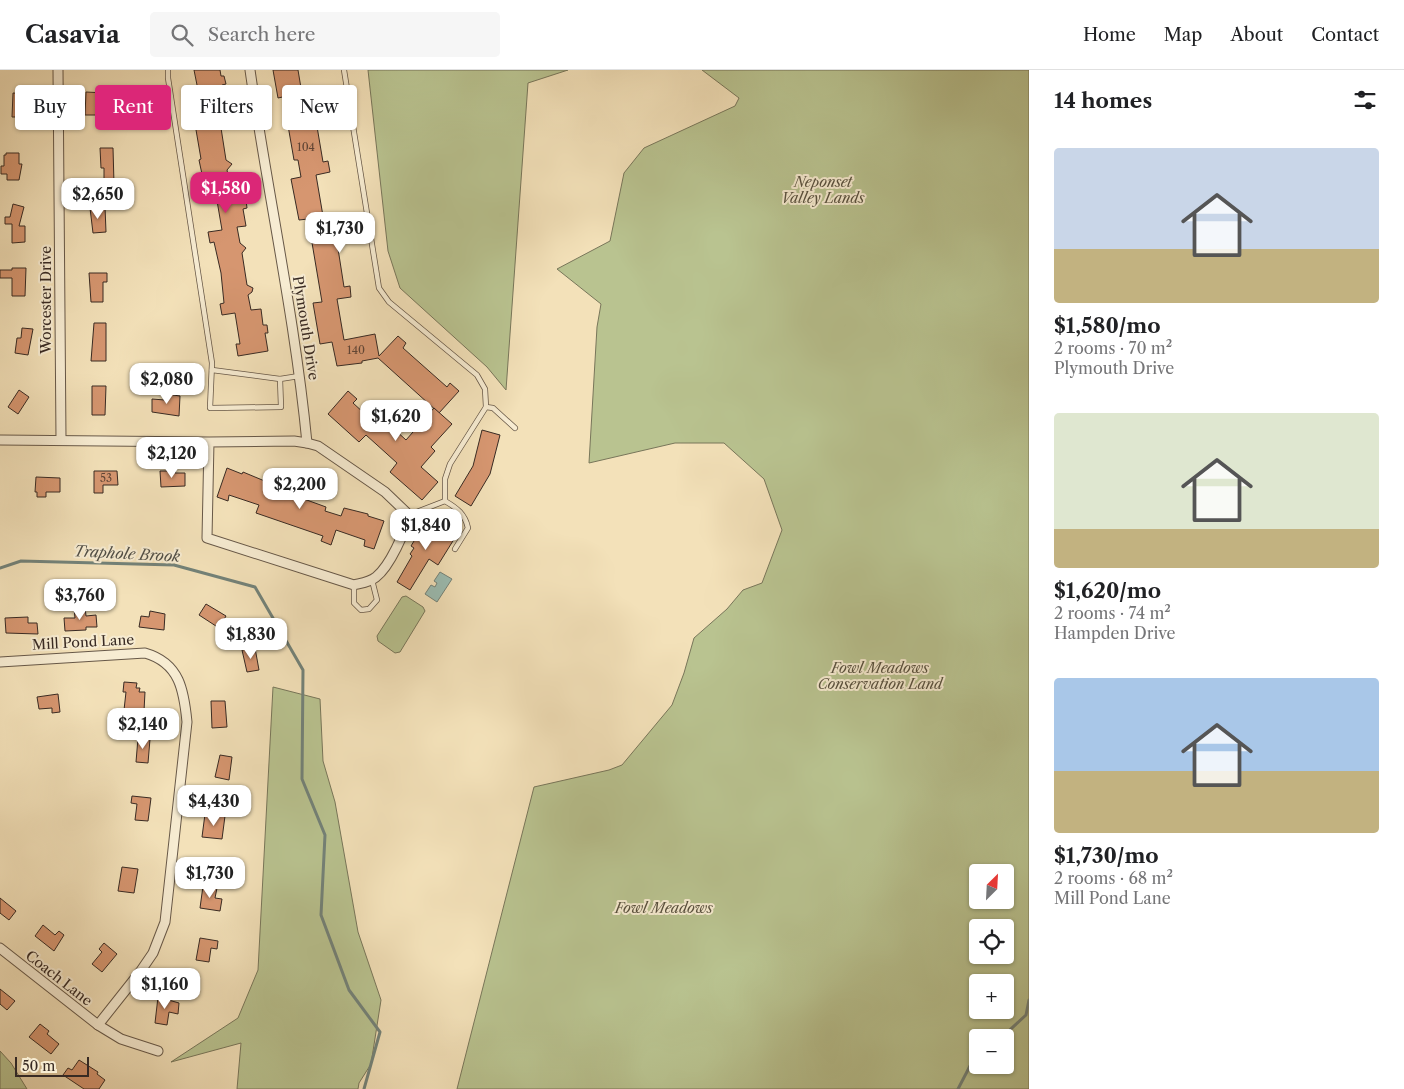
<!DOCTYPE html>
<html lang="en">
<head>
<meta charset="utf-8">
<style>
  :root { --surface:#fff; --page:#f6f6f6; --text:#202124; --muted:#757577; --line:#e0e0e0; --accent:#db2777 }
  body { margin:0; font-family:"Libre Caslon Text",serif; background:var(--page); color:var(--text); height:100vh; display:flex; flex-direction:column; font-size:19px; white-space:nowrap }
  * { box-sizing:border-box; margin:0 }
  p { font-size:16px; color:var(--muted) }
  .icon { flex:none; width:28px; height:28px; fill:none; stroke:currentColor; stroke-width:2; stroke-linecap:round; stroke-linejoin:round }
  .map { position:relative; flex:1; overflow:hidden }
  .drawer { display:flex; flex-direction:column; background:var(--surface); width:375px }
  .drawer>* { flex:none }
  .top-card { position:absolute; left:15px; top:15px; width:475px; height:45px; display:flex; gap:10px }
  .needle { width:32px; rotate:24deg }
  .buttons { position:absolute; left:969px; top:794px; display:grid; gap:10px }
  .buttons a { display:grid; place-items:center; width:45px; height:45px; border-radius:5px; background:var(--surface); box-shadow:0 1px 4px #0004; font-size:25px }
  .scale { position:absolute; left:15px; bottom:12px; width:74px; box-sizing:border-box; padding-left:5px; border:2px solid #382a23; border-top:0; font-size:14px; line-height:18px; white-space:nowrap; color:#382a23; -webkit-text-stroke:4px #f7ecd2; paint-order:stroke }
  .price { position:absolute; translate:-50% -42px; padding:0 11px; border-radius:10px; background:#fff; color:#222; font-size:16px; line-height:32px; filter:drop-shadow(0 1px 2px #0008) }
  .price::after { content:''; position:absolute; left:50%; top:30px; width:15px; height:11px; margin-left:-8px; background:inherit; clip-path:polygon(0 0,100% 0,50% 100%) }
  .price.active { background:var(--accent); color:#fff }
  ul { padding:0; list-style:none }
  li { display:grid; align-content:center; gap:10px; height:265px; padding:0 25px }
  li span { display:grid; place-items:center; height:155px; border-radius:5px; color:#555 }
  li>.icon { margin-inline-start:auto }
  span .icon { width:90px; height:90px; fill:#fffc; stroke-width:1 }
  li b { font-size:21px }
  h2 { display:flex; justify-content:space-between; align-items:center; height:60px; padding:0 25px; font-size:21px }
  .tag { padding:0 18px; border-radius:5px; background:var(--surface); box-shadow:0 1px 4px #0004; font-size:18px; line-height:45px }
  .tag.active { background:var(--accent); color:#fff }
  header { display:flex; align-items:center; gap:30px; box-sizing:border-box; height:70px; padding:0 25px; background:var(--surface); border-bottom:1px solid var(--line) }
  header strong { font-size:24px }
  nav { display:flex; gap:28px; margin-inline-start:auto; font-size:18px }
  .search { width:350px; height:45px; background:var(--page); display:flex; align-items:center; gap:12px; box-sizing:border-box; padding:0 18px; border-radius:5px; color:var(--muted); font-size:19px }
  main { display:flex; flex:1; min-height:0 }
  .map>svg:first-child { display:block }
  .green { fill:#b9c390; stroke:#78765a; fill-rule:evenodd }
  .water { fill:#9bbdb3; stroke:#738279 }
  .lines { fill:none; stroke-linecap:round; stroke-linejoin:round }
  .stream { stroke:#738279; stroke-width:3 }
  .building { fill:#d69670; stroke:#382a23 }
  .service-casing { stroke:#675848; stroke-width:6 }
  .minor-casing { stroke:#675848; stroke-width:11 }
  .service { stroke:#f7ecd2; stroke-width:4.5 }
  .minor { stroke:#f7ecd2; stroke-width:9 }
  .labels { text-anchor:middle; stroke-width:4; stroke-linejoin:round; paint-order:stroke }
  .number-label { font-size:11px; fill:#604536 }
  .park-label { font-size:14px; font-style:italic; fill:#58503e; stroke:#f7ecd2 }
  .street-label { font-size:14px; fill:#382a23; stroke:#f7ecd2 }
  .water-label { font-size:15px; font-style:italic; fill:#514f47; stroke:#f7ecd2 }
</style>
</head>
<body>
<header>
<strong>Casavia</strong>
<div class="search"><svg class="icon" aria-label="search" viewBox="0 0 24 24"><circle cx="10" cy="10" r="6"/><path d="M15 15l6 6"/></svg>Search here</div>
<nav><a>Home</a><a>Map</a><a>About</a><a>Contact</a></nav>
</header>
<main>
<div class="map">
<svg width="1029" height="1019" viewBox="0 0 1029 1019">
  <rect width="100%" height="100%" fill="#f3e1b9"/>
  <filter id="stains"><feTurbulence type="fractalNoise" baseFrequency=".004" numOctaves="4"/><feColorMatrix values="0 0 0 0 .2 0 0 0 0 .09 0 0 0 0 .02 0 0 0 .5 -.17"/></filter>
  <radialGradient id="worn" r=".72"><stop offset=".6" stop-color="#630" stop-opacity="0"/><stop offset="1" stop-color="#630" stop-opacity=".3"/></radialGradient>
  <g class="green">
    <path d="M 368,0 L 568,0 L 528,13 L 506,320 L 487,297 L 400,218 L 388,181 Z"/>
    <path d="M 702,0 L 1029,0 L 1029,1019 L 457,1019 L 534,717 L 609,700 L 622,695 L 672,635 L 684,603 L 694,568 L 727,539 L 743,520 L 762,513 L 782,460 L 764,409 L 724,373 L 675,373 L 589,393 L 597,257 L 601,234 L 557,199 L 610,171 L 624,103 L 644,78 L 735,36 L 739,28 ZM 978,802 L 1005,802 L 1005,830 L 978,830 ZM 978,858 L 1005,858 L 1005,885 L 978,885 ZM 978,912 L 1005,912 L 1005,940 L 978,940 ZM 978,968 L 1005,968 L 1005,995 L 978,995 Z"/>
    <path d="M 406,526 L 423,537 L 425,541 L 400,582 L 395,583 L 378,571 L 377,566 L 402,527 Z"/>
    <path d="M 273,617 L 320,629 L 323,691 L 335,732 L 358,862 L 381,930 L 371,994 L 359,1013 L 358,1019 L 237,1019 L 241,973 L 171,992 L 238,948 L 258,900 Z"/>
    <path d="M 0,981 L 11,993 L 27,1019 L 0,1019 Z"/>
  </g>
  <path class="water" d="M 440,502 L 452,509 L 437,532 L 425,524 L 431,515 L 435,517 L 437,513 L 434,511 Z"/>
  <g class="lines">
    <g class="stream">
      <path d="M 0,498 L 21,491 L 174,495 L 255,517 L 303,600 L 302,709 L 325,765 L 321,845 L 349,920 L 380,962 L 364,1019"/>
      <path d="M 1001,968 L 1026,945 L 1029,930"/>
      <path d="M 958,1019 L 971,994 L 978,989"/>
    </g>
  </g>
  <g class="building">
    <path d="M 194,0 L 220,0 L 221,6 L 224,6 L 226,14 L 222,15 L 225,31 L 216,33 L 219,48 L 225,53 L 221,58 L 226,90 L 232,94 L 227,100 L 230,116 L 239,115 L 242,131 L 246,130 L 247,138 L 243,139 L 246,156 L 237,157 L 240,173 L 246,178 L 242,183 L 247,215 L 253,218 L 252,222 L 248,225 L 251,240 L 261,239 L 263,255 L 267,255 L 268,263 L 265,263 L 268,281 L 238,286 L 236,274 L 240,274 L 235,243 L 222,245 L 220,234 L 224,233 L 221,203 L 214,172 L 210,173 L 208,162 L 222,160 L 215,119 L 201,121 L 199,110 L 203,109 L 199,90 L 201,89 L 195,54 L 194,54 L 193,48 L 189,49 L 187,38 L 201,35 Z"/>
    <path d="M 273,0 L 298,0 L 302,24 L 316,21 L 318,32 L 313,33 L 323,92 L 328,91 L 330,102 L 316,105 L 323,146 L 337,144 L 339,155 L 334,155 L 339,185 L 344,217 L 350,216 L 351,227 L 337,229 L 344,270 L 375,264 L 379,286 L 398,266 L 406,273 L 403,278 L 447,317 L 450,313 L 459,321 L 439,343 L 378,288 L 362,291 L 362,293 L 337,296 L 332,272 L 320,274 L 313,233 L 322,232 L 308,149 L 299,150 L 291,109 L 301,107 L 298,90 L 294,90 L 286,44 L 290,44 L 287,26 L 278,28 Z"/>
    <path d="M 86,22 L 105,23 L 104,35 L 99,35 L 98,45 L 85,45 Z"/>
    <path d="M 13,23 L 26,24 L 26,47 L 12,47 Z"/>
    <path d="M 100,78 L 113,78 L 114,114 L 104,114 L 104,98 L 101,98 Z"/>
    <path d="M 6,83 L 19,83 L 19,94 L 22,94 L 19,110 L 7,110 L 7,104 L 1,104 L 1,96 L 4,96 L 4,85 L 6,85 Z"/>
    <path d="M 13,134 L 24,137 L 19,156 L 25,156 L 25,172 L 12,173 L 12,154 L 5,154 L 5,147 L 10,147 Z"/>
    <path d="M 105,137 L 106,162 L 93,163 L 90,138 Z"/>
    <path d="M 12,198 L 26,198 L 25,226 L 12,226 L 12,208 L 0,208 L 0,200 L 12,200 Z"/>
    <path d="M 89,203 L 107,203 L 107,212 L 103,212 L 103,232 L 91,232 Z"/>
    <path d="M 94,253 L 106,253 L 106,291 L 91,291 Z"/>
    <path d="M 22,258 L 33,259 L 28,285 L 15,283 L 17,268 L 21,268 Z"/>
    <path d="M 92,316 L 106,316 L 105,345 L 92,345 Z"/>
    <path d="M 19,320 L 29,327 L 18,344 L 8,337 Z"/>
    <path d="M 165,321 L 173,322 L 173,325 L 180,326 L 179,346 L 152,342 L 152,329 L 165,330 Z"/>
    <path d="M 348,321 L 357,329 L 353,333 L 376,354 L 382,348 L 406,370 L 434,338 L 452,354 L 431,377 L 435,381 L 421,397 L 438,412 L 422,430 L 390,402 L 397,393 L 366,365 L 359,372 L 328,344 Z"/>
    <path d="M 482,360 L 500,365 L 490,404 L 471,436 L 455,426 L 473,396 Z"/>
    <path d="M 227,398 L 242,404 L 243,402 L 267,412 L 264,420 L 281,426 L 282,421 L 326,437 L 325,441 L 341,446 L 344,438 L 368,444 L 368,446 L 384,451 L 374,479 L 364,476 L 365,470 L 336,460 L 331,475 L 321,471 L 323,466 L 256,443 L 259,435 L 229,425 L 228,431 L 217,427 Z"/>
    <path d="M 94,401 L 117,401 L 118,415 L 103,415 L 103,423 L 94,423 Z"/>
    <path d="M 160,401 L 175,401 L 175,403 L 185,403 L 185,416 L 161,417 Z"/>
    <path d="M 36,407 L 60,408 L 60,422 L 46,422 L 46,427 L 37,427 L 37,422 L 35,422 Z"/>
    <path d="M 428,448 L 456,466 L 438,495 L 429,489 L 410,520 L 397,512 L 412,486 L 410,484 L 414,478 L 411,476 Z"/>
    <path d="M 206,534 L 226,546 L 219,558 L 199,545 Z"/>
    <path d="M 85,537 L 86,546 L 96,545 L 97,557 L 86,557 L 86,560 L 65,561 L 64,548 L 75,548 L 74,538 Z"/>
    <path d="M 150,541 L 165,544 L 164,560 L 139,557 L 141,546 L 149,547 Z"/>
    <path d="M 28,547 L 28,553 L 37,553 L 38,564 L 6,563 L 5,548 Z"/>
    <path d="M 255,578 L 259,600 L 247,602 L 242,580 Z"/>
    <path d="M 124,612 L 137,613 L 136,618 L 140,618 L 139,622 L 145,622 L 144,641 L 124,640 L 126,622 L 123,622 Z"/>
    <path d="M 58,624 L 60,642 L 52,643 L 52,638 L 39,639 L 37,627 Z"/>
    <path d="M 211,631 L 225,631 L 227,657 L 212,658 Z"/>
    <path d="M 138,668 L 150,669 L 148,693 L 136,692 Z"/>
    <path d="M 220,685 L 232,687 L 229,710 L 215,707 Z"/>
    <path d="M 132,726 L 151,728 L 148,751 L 135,750 L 137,734 L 131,733 Z"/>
    <path d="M 205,744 L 225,746 L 222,769 L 202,767 Z"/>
    <path d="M 122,797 L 138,799 L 134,823 L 118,821 Z"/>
    <path d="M 203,816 L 217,818 L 215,828 L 222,829 L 220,841 L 200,838 Z"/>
    <path d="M 0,828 L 16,841 L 9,850 L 0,843 Z"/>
    <path d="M 43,855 L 55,865 L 59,861 L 64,865 L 54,881 L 35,866 Z"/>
    <path d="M 200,868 L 218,871 L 217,879 L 211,878 L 209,892 L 196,890 Z"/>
    <path d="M 104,873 L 117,884 L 102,902 L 92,894 L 102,882 L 99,879 Z"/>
    <path d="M 0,919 L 15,931 L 7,940 L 0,934 Z"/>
    <path d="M 158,927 L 179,933 L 178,944 L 169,942 L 167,955 L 155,953 Z"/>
    <path d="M 40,954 L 49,961 L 47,964 L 59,974 L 51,984 L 29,967 Z"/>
    <path d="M 79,990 L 98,1002 L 97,1004 L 105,1010 L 99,1019 L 84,1019 L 63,1005 L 68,998 L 72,1000 Z"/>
  </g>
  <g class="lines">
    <defs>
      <g id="service">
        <path d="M 168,0 L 168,8 L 212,293 L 210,338 L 281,337 L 280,309 L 299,306"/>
        <path d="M 344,0 L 379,218 L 389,232 L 477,305 L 485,319 L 486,337 L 450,394 L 445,409 L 445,431 L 409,445"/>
        <path d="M 212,300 L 280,309"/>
        <path d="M 486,337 L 493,338 L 515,358"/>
        <path d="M 445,431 C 457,438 465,444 468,458 L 455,479"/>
        <path d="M 354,515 L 354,533 L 361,540 L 369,539 L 377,530 L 372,510"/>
      </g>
      <g id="minor">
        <path d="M 58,0 L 61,369"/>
        <path d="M 250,0 C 268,125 295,248 307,373"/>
        <path d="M 0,370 L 209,372 L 294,371 L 307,373 L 318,376 L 385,422 L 409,445 C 405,462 390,496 376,507 C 370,512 362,513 354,515 L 207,468 L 209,372"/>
        <path d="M 0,592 L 145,583 C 180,593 184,621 187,652 L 165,852 L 153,883 L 140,902 L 98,955"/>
        <path d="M 0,878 L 98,955 L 121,969 L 158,981"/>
      </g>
    </defs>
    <use href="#service" class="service-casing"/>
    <use href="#minor" class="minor-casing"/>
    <use href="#service" class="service"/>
    <use href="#minor" class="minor"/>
  </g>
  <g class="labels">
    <g class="number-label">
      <text x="306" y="81">104</text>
      <text x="356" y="284">140</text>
      <text x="106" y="412">53</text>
    </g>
    <g class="park-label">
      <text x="823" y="117">Neponset<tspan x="823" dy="16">Valley Lands</tspan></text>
      <text x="880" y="603">Fowl Meadows<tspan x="880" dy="16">Conservation Land</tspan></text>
      <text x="664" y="843">Fowl Meadows</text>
    </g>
    <g class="street-label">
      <text transform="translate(46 230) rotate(-90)" y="5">Worcester Drive</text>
      <text transform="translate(306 258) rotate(81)" y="5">Plymouth Drive</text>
      <text transform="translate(83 572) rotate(-3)" y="5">Mill Pond Lane</text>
      <text transform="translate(59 908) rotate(38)" y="5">Coach Lane</text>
    </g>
    <g class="water-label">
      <text transform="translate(127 484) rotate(3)" y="5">Traphole Brook</text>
    </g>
  </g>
  <rect width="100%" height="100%" filter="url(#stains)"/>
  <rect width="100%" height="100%" fill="url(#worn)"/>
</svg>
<div class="buttons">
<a><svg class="needle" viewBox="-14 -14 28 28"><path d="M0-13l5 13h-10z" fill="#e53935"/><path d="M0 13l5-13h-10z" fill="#757577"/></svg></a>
<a><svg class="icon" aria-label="locate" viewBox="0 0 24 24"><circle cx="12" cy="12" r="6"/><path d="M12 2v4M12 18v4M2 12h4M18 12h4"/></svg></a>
<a>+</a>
<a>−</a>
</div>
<div class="scale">50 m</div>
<b class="price active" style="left:226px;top:144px">$1,580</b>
<b class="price" style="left:98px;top:150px">$2,650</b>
<b class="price" style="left:340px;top:184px">$1,730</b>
<b class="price" style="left:167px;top:335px">$2,080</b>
<b class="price" style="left:396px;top:372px">$1,620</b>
<b class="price" style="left:172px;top:409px">$2,120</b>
<b class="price" style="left:300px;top:440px">$2,200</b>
<b class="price" style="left:426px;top:481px">$1,840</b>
<b class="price" style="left:80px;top:551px">$3,760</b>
<b class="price" style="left:251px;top:590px">$1,830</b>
<b class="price" style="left:143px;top:680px">$2,140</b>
<b class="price" style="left:214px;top:757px">$4,430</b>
<b class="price" style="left:210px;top:829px">$1,730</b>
<b class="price" style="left:165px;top:940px">$1,160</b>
<div class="top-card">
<a class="tag">Buy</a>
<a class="tag active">Rent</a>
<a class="tag">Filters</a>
<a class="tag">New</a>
</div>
</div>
<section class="drawer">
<h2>14 homes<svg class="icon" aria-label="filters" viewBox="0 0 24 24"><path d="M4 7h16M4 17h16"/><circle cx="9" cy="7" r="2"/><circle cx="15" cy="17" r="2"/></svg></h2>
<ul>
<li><span style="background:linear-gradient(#c9d6e8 65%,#c2b280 0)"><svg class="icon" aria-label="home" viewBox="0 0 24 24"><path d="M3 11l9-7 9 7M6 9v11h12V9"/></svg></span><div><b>$1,580/mo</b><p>2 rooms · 70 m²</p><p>Plymouth Drive</p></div></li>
<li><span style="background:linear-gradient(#dfe7d0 75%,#c2b280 0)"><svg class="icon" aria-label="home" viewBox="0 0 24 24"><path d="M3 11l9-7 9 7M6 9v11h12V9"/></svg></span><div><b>$1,620/mo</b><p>2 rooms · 74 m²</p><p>Hampden Drive</p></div></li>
<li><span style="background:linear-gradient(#a9c7e8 60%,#c2b280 0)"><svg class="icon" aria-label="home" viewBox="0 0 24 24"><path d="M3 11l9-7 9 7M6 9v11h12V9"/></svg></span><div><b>$1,730/mo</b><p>2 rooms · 68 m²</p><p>Mill Pond Lane</p></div></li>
</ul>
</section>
</main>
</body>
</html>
